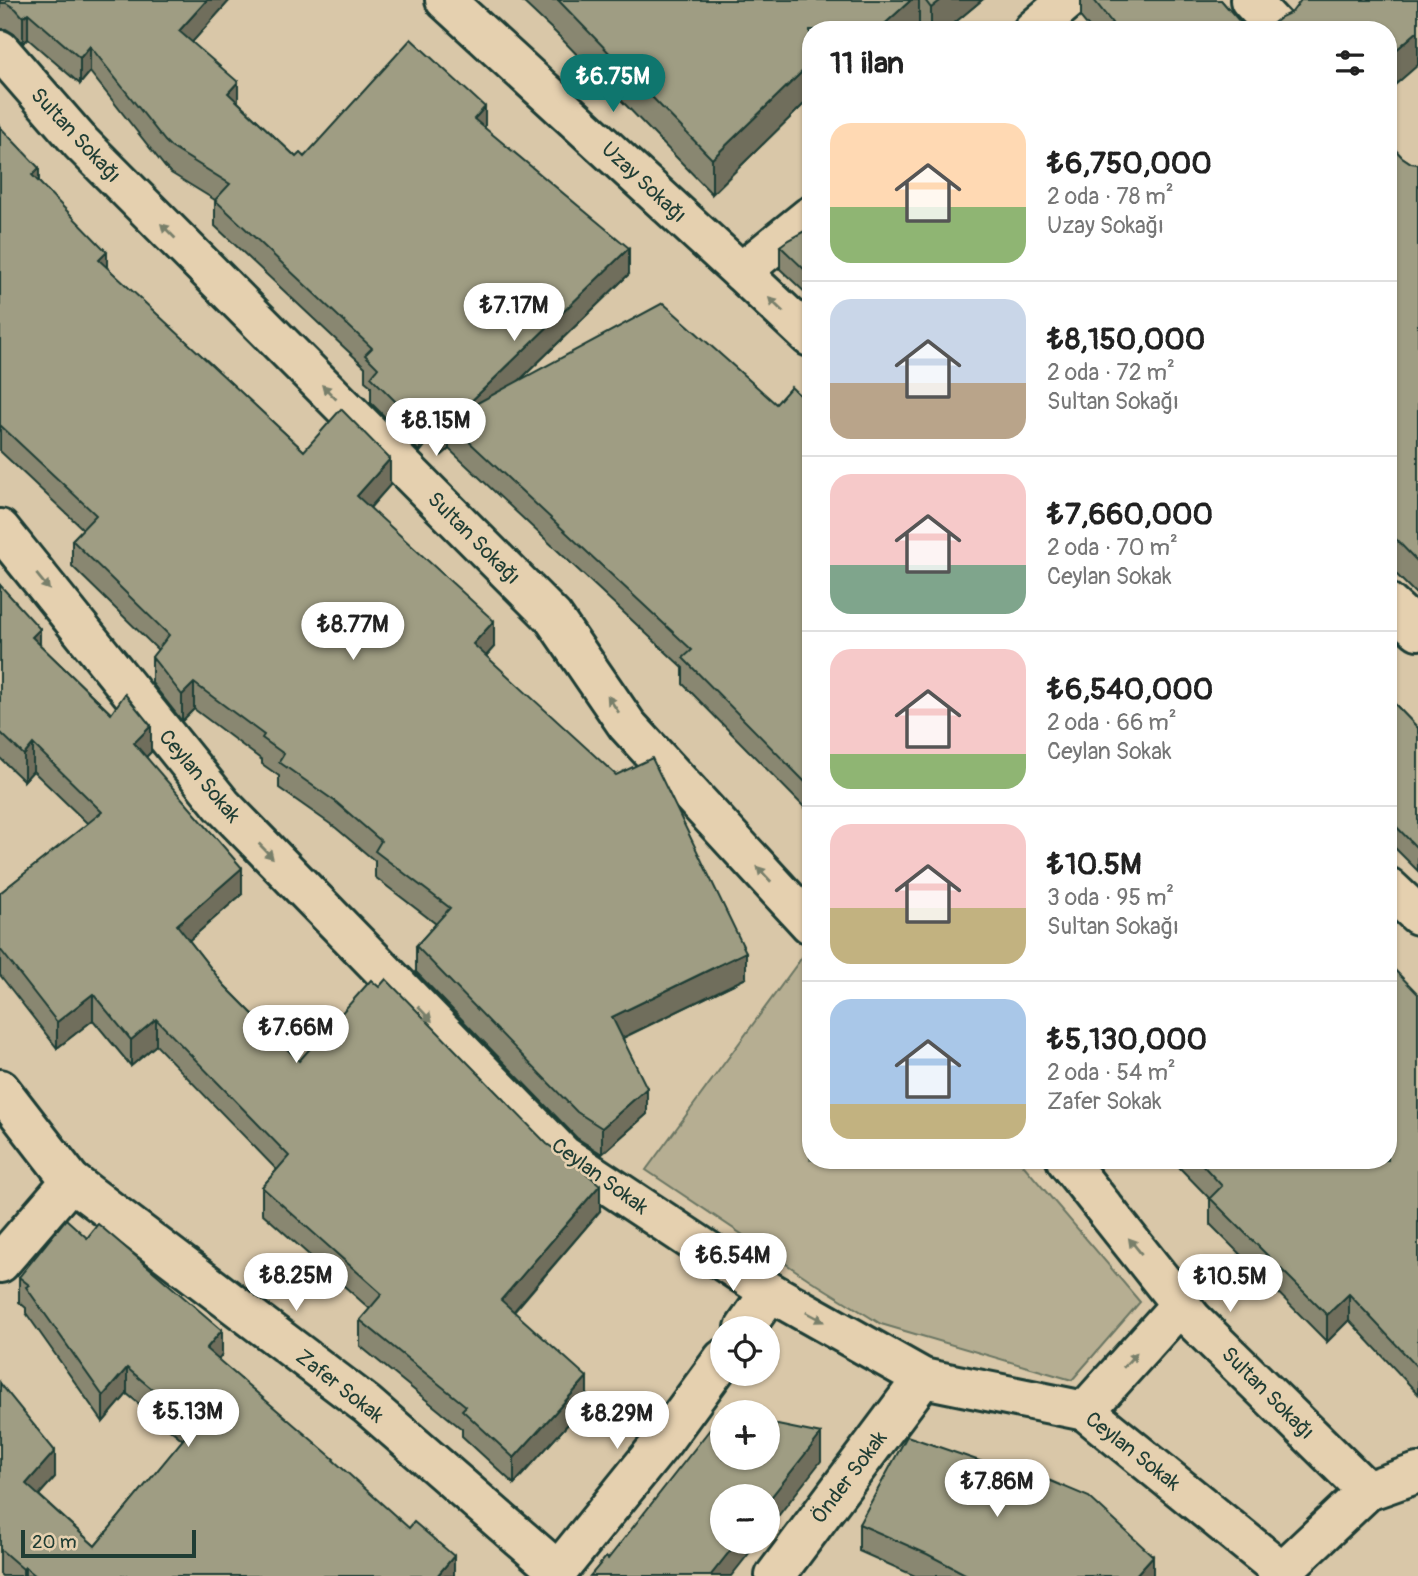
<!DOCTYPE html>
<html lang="tr">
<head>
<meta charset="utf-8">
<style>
  :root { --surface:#fff; --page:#f2f2f2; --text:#222; --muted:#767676; --line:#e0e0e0; --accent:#0f766e }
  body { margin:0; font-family:Pangolin,sans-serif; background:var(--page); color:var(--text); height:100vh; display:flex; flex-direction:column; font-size:26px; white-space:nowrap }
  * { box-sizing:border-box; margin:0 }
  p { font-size:23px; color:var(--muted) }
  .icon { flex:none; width:38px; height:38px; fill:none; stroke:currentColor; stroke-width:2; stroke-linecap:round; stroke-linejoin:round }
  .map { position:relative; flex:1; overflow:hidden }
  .sheet { position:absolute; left:802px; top:21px; width:595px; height:1148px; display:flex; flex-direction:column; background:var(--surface); border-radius:28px; box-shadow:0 2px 5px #0004 }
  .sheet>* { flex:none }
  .tools { position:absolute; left:710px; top:1316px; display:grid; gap:14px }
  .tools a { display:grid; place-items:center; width:70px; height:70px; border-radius:50%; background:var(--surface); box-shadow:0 2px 5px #0004; font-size:35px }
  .scale { position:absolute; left:21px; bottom:18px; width:175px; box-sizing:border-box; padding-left:7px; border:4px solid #1f3d34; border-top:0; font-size:19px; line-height:24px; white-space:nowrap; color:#1f3d34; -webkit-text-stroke:5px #e5d0af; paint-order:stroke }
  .price { position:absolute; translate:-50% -60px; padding:0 16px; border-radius:24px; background:#fff; color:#222; font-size:23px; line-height:46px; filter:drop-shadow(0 2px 4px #0008) }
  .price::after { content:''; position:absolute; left:50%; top:42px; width:21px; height:16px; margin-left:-10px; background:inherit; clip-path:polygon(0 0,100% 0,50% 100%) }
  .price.selected { background:var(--accent); color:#fff }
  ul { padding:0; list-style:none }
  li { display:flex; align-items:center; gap:21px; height:175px; padding:0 28px }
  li+li { border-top:2px solid var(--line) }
  li span { display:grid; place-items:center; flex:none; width:196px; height:140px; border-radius:21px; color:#555 }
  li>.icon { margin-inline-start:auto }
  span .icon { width:84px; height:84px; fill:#fffc; stroke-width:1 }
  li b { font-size:30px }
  h2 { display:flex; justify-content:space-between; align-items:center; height:84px; padding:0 28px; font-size:30px }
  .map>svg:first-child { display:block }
  .green { fill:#b6ae92; stroke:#6a7663; stroke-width:2 }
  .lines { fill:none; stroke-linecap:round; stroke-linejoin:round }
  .minor-casing { stroke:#1f3d34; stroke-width:44 }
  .tertiary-casing { stroke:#1f3d34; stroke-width:44 }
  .minor { stroke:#e5d0af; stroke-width:38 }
  .tertiary { stroke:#e5d0af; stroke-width:38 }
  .wall { fill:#898771; stroke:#1f3d34; stroke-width:2 }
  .shaded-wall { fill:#6f6e5c; stroke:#1f3d34; stroke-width:2 }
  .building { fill:#9f9d83; stroke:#1f3d34; stroke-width:2 }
  .oneway { fill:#787f6b }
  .labels { text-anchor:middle; stroke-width:5; stroke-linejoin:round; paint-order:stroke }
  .street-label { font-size:21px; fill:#1f3d34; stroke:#e5d0af }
</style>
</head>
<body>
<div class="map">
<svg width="1418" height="1576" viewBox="0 0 1418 1576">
  <rect width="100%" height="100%" fill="#d9c7a8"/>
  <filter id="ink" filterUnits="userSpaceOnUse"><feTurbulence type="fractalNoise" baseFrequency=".0143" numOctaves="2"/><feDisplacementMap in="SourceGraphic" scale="14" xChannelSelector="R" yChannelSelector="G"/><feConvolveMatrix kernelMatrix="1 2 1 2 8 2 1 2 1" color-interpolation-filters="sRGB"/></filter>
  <g filter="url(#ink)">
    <path class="green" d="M 803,956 L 810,962 L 810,1160 L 1019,1160 L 1140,1302 L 1072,1380 L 881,1324 L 810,1280 L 646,1170 Z"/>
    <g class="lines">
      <defs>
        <g id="minor">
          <path d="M 445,0 L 741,272 L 810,337"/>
          <path d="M 1250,0 L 1278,30"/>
          <path d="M 1033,30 L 1068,0"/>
          <path d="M 0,50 L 81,143 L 553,617 L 627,725 L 810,924"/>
          <path d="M 741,272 L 810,216"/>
          <path d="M 0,529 L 222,805 L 563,1155 L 770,1292 L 923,1378 L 1085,1411 L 1282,1571"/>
          <path d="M 1388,603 L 1418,630"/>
          <path d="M 1388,887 L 1418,915"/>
          <path d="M 0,1089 L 71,1181 L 367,1405 L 558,1571"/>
          <path d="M 1066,1160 L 1192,1319 L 1367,1491"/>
          <path d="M 0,1263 L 71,1181"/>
          <path d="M 745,1328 L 770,1292"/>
          <path d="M 1085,1411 L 1181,1304"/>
          <path d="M 554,1576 L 663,1441 L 723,1359"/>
          <path d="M 775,1576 L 923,1378"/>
        </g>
        <path id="tertiary" d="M 1277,1576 L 1367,1491 L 1418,1473"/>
      </defs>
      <use href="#minor" class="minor-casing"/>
      <use href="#tertiary" class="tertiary-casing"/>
      <use href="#minor" class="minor"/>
      <use href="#tertiary" class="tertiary"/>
    </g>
    <g class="wall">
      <path d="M 0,0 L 230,0 L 192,42 L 238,102 L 296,157 L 485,129 L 629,274 L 519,381 L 776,404 L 810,405 L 810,813 L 683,684 L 683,668 L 449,449 L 442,455 L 428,442 L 420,452 L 371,403 L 371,386 L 365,381 L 365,367 L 215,226 L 215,200 L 171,173 L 165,167 L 90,72 L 80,84 L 28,39 L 23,43 L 16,35 L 6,29 L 0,29 Z"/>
      <path d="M 521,0 L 982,0 L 946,30 L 921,30 L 919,27 L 810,30 L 810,98 L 712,194 L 556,33 Z"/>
      <path d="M 1081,0 L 1221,0 L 1247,30 L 1091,30 L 1081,18 Z"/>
      <path d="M 0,127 L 39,182 L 107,268 L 304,451 L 390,485 L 370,508 L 494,647 L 486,656 L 746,978 L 623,1038 L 647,1114 L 602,1154 L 577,1138 L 416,972 L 416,946 L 436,924 L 375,877 L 375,861 L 336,828 L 279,788 L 279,776 L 262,764 L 262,760 L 194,709 L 182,721 L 152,683 L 152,657 L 158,650 L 72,566 L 72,540 L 83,529 L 0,451 Z"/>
      <path d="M 1388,142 L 1402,157 L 1411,163 L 1418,165 L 1418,596 L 1388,566 Z"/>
      <path d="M 810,228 L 810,297 L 780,269 L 780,246 Z"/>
      <path d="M 0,585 L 40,645 L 151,752 L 146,757 L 242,894 L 189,940 L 224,985 L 299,1061 L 600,1211 L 514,1312 L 587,1403 L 514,1484 L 462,1436 L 462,1429 L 360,1346 L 360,1320 L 370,1309 L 262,1213 L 262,1187 L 277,1170 L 156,1045 L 131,1066 L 93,1020 L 57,1048 L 0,975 L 0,893 L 88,824 L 33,771 L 24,781 L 0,758 Z"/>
      <path d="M 1388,697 L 1418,728 L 1418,871 L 1388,841 Z"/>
      <path d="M 1418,994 L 1418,1394 L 1349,1320 L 1327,1342 L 1210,1224 L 1210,1199 L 1172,1160 L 1388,1160 Z"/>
      <path d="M 19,1277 L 222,1355 L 218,1360 L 334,1461 L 454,1576 L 2,1576 L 0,1574 L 0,1383 L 55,1477 L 39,1495 L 95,1546 L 183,1440 L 127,1394 L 103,1422 L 26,1313 L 26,1308 L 19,1302 Z"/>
      <path d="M 859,1524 L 1153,1576 L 915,1576 L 859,1551 Z"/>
    </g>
    <g class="shaded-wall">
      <path d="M 207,0 L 230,0 L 179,57 L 179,31 Z"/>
      <path d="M 911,0 L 919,0 L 919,27 L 917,30 L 878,30 Z"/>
      <path d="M 941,0 L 982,0 L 946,30 L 931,30 L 931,8 Z"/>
      <path d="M 28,13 L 28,39 L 23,43 L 23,17 Z"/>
      <path d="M 1418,31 L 1418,65 L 1388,91 L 1388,57 Z"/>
      <path d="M 90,46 L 90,72 L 80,84 L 80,58 Z"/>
      <path d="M 810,64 L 810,98 L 712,194 L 712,159 Z"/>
      <path d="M 238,82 L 238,108 L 228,93 Z"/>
      <path d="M 485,107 L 485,133 L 474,119 Z"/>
      <path d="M 39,168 L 39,194 L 32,175 Z"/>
      <path d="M 629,248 L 629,274 L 463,435 L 459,413 Z"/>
      <path d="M 107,252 L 107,278 L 99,260 Z"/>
      <path d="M 428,416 L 428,442 L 420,452 L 420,426 Z"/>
      <path d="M 449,423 L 449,449 L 442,455 L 442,429 Z"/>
      <path d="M 390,459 L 390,485 L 357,522 L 357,496 Z"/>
      <path d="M 494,621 L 494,647 L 473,670 L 473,644 Z"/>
      <path d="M 40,629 L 40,655 L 32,637 Z"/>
      <path d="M 194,683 L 194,709 L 182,721 L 182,695 Z"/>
      <path d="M 151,726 L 151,752 L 134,769 L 134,743 Z"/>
      <path d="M 33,744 L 33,771 L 24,781 L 24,755 Z"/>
      <path d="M 242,868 L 242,894 L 177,951 L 177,925 Z"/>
      <path d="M 746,952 L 746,978 L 612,1043 L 612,1017 Z"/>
      <path d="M 93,994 L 93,1020 L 57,1048 L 57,1022 Z"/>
      <path d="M 156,1019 L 156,1045 L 131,1066 L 131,1040 Z"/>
      <path d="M 647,1088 L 647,1114 L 602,1154 L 602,1128 Z"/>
      <path d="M 600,1185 L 600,1211 L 501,1326 L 501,1300 Z"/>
      <path d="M 1349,1294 L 1349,1320 L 1327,1342 L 1327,1315 Z"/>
      <path d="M 222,1330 L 222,1355 L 206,1375 L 206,1349 Z"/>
      <path d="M 127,1368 L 127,1394 L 103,1422 L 103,1396 Z"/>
      <path d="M 587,1377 L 587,1403 L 514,1484 L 514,1458 Z"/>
      <path d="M 821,1434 L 821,1461 L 768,1529 L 768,1501 Z"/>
      <path d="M 55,1451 L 55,1477 L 26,1509 L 26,1484 Z"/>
      <path d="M 737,1542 L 758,1542 L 731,1576 L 710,1576 Z"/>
      <path d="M 454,1556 L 454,1576 L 437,1576 Z"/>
      <path d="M 1153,1556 L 1153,1576 L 1135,1576 Z"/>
      <path d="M 25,1567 L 25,1576 L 23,1576 L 23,1569 Z"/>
    </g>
    <g class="building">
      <path d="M 0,0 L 207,0 L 179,31 L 238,82 L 228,93 L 296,157 L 300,153 L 304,157 L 411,39 L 485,107 L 474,119 L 629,248 L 459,413 L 663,303 L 776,404 L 791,387 L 810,405 L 810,787 L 683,658 L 692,650 L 449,423 L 442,429 L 428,416 L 420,426 L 371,377 L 378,368 L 365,355 L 372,348 L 215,200 L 230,184 L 171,147 L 165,141 L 90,46 L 80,58 L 28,13 L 23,17 L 16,9 L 6,3 L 0,3 Z"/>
      <path d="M 558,0 L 911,0 L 878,30 L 810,30 L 810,64 L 712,159 Z"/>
      <path d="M 925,0 L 941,0 L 931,8 Z"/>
      <path d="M 1094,0 L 1221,0 L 1247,30 L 1105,30 L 1112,23 Z"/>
      <path d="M 1301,0 L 1418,0 L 1418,31 L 1388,57 L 1388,30 L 1265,30 L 1281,17 L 1292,12 Z"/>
      <path d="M 0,127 L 39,168 L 32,175 L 107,252 L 99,260 L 304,451 L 341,409 L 390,459 L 357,496 L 494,621 L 473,644 L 616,775 L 652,758 L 746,952 L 612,1017 L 647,1088 L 602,1128 L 577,1112 L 416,946 L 450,908 L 375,851 L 381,841 L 336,802 L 279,762 L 284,754 L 262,738 L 264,735 L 194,683 L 182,695 L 152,657 L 169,635 L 72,540 L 96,515 L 0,425 Z"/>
      <path d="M 1388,142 L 1402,157 L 1411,163 L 1417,164 L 1418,165 L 1418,562 L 1388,531 Z"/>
      <path d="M 810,228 L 810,275 L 780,246 L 788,240 Z"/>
      <path d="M 0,585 L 40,629 L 32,637 L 111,714 L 125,694 L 151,726 L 134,743 L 242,868 L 177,925 L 224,985 L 299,1061 L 371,980 L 379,987 L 386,979 L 547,1144 L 573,1162 L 600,1185 L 501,1300 L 587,1377 L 514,1458 L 462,1410 L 466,1406 L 360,1320 L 382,1294 L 262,1187 L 289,1156 L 156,1019 L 131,1040 L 93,994 L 57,1022 L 0,949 L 0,893 L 102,812 L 33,744 L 24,755 L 0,732 Z"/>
      <path d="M 1388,697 L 1418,728 L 1418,849 L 1388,818 Z"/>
      <path d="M 1388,963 L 1418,994 L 1418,1368 L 1349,1294 L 1327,1315 L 1210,1198 L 1222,1186 L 1198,1160 L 1388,1160 Z"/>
      <path d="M 66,1219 L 87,1238 L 98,1224 L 222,1330 L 206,1349 L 334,1459 L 333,1460 L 409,1528 L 414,1522 L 454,1556 L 437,1576 L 36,1576 L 25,1567 L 23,1569 L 0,1549 L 0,1383 L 55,1451 L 26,1484 L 95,1546 L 195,1425 L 127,1368 L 103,1396 L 26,1287 L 29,1285 L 19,1277 Z"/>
      <path d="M 722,1414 L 723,1458 L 768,1458 L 768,1423 L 821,1434 L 768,1501 L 768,1496 L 723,1496 L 723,1542 L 737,1542 L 710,1576 L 590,1576 L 606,1557 L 608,1559 Z"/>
      <path d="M 907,1436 L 1003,1469 L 1008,1463 L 1089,1497 L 1153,1556 L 1135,1576 L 969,1576 L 927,1554 L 859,1524 Z"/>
    </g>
    <defs><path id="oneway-solid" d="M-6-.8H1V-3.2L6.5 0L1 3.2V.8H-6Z" transform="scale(1.75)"/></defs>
    <g class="oneway">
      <use href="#oneway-solid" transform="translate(168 231) rotate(-135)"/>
      <use href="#oneway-solid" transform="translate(776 305) rotate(-136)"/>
      <use href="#oneway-solid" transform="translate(329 392) rotate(-135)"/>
      <use href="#oneway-solid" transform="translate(43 582) rotate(51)"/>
      <use href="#oneway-solid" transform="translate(613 704) rotate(-124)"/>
      <use href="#oneway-solid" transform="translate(266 851) rotate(46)"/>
      <use href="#oneway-solid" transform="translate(764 874) rotate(-133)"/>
      <use href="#oneway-solid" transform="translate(425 1014) rotate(46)"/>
      <use href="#oneway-solid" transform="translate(1135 1246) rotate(-129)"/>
      <use href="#oneway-solid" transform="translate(815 1317) rotate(29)"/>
      <use href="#oneway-solid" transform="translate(1130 1360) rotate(-48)"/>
    </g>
  </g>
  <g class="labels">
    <g class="street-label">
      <text transform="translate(76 135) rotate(47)" y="7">Sultan Sokağı</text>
      <text transform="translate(644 182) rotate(43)" y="7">Uzay Sokağı</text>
      <text transform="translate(474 538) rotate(45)" y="7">Sultan Sokağı</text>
      <text transform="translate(200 776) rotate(50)" y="7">Ceylan Sokak</text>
      <text transform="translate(600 1176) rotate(36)" y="7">Ceylan Sokak</text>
      <text transform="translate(340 1386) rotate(38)" y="7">Zafer Sokak</text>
      <text transform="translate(1268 1393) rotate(45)" y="7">Sultan Sokağı</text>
      <text transform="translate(1133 1451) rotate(38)" y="7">Ceylan Sokak</text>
      <text transform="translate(849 1477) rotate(-53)" y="7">Önder Sokak</text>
    </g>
  </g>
</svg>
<div class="tools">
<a><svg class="icon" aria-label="locate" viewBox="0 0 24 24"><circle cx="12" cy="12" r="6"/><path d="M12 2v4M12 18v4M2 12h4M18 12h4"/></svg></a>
<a>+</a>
<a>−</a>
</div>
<div class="scale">20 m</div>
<b class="price selected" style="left:613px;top:114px">₺6.75M</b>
<b class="price" style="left:514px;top:343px">₺7.17M</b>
<b class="price" style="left:436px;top:458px">₺8.15M</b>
<b class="price" style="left:353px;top:662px">₺8.77M</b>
<b class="price" style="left:296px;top:1065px">₺7.66M</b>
<b class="price" style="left:733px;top:1293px">₺6.54M</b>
<b class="price" style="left:296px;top:1313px">₺8.25M</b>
<b class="price" style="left:1230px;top:1314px">₺10.5M</b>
<b class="price" style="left:188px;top:1449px">₺5.13M</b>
<b class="price" style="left:617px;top:1451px">₺8.29M</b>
<b class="price" style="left:997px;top:1519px">₺7.86M</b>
<section class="sheet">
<h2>11 ilan<svg class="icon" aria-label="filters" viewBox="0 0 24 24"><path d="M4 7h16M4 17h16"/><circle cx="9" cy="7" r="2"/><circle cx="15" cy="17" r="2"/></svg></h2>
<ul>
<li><span style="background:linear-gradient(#ffd9b3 60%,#8fb573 0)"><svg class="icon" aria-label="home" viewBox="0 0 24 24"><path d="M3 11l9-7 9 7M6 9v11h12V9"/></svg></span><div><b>₺6,750,000</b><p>2 oda · 78 m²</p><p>Uzay Sokağı</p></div></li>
<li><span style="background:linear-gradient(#c9d6e8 60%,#b9a48a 0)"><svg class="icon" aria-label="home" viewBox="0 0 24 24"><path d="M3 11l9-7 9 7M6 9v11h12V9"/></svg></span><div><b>₺8,150,000</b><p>2 oda · 72 m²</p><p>Sultan Sokağı</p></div></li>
<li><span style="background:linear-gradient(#f6c9c9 65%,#7fa58c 0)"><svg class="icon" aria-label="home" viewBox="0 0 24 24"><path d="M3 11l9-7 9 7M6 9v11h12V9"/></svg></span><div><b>₺7,660,000</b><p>2 oda · 70 m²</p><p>Ceylan Sokak</p></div></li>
<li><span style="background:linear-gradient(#f6c9c9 75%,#8fb573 0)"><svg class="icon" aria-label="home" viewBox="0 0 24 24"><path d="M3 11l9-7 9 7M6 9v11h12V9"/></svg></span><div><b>₺6,540,000</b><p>2 oda · 66 m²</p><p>Ceylan Sokak</p></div></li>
<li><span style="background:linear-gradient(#f6c9c9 60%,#c2b280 0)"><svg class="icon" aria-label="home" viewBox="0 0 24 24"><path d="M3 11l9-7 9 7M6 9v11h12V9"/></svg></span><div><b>₺10.5M</b><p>3 oda · 95 m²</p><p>Sultan Sokağı</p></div></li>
<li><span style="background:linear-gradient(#a9c7e8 75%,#c2b280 0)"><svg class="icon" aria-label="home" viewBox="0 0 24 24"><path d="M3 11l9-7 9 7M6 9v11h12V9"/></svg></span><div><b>₺5,130,000</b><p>2 oda · 54 m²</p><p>Zafer Sokak</p></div></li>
</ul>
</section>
</div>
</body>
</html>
